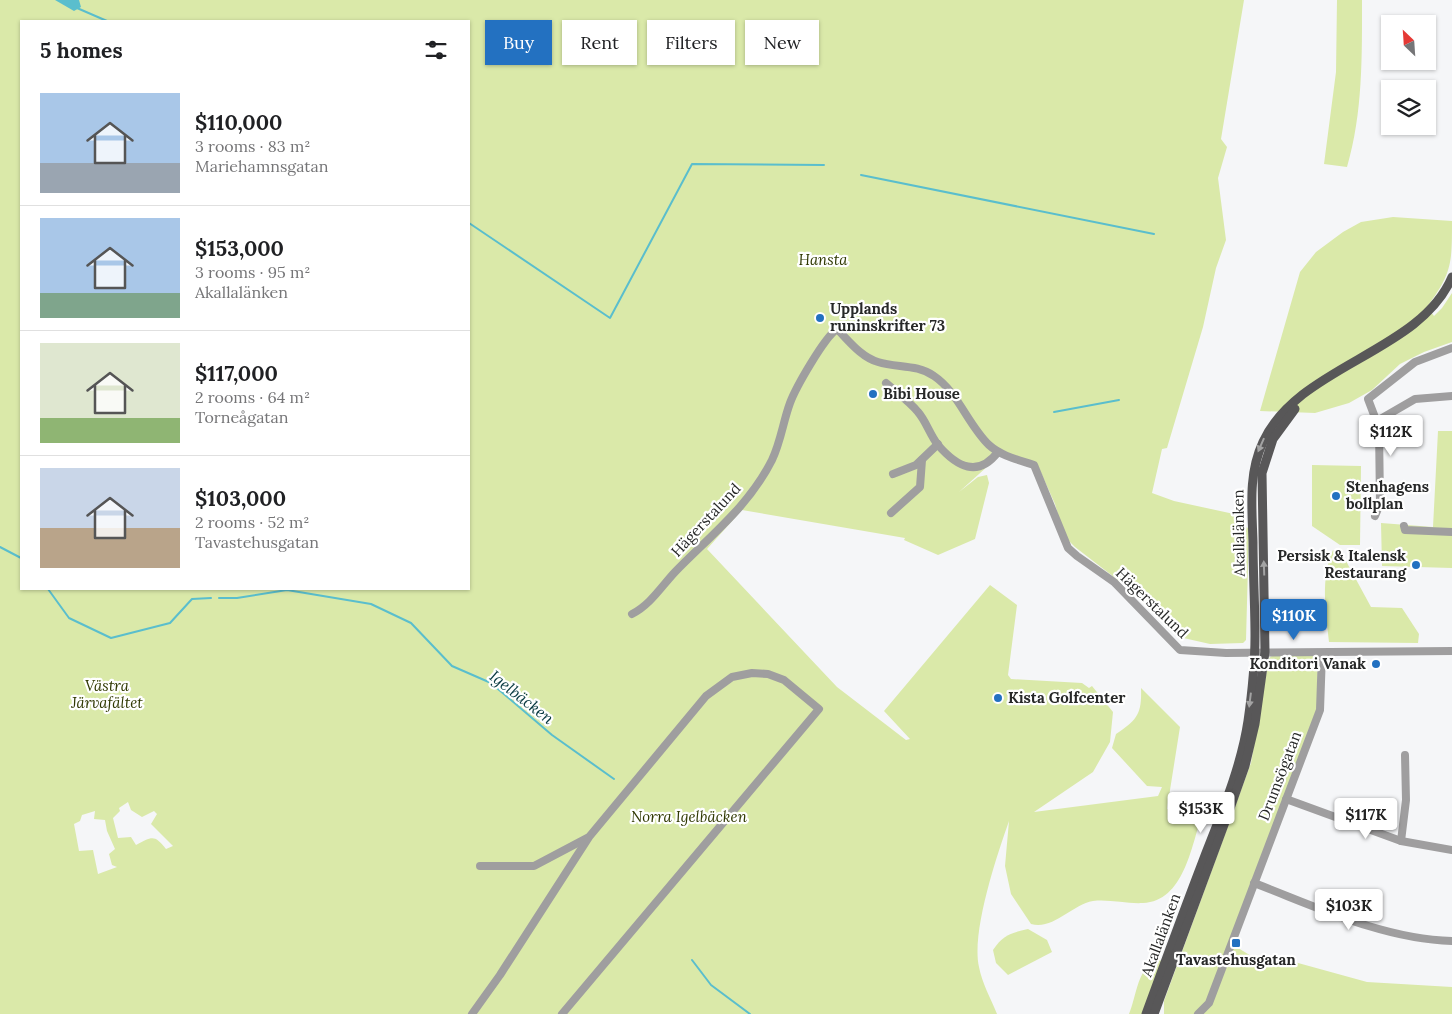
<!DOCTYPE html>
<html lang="en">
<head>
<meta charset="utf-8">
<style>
  :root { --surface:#fff; --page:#f2f2f2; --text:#202124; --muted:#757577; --line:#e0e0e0; --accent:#2371c1 }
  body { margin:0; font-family:Lora,serif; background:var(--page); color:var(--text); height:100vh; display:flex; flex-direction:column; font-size:19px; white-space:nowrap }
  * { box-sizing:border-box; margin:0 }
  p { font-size:16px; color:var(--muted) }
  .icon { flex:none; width:28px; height:28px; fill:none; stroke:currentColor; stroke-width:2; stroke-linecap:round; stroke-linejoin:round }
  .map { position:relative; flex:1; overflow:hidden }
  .panel { position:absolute; left:20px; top:20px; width:450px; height:570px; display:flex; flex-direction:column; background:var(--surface); border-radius:0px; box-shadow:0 1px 4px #0004 }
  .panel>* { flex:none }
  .top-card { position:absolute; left:485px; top:20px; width:475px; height:45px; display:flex; gap:10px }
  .needle { width:32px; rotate:335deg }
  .controls { position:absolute; left:1381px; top:15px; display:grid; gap:10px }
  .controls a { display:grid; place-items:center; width:55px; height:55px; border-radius:0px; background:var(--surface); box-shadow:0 1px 4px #0004; font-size:25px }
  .price { position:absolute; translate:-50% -42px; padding:0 11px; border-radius:5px; background:#fff; color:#222; font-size:16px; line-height:32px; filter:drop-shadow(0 1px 2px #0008) }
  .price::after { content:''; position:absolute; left:50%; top:30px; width:15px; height:11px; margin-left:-8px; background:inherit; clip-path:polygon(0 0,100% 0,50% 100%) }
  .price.on { background:var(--accent); color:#fff }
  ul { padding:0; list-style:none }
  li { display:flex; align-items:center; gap:15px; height:125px; padding:0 20px }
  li+li { border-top:1px solid var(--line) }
  li span { display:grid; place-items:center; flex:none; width:140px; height:100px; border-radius:0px; color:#555 }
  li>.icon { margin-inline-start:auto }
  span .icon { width:60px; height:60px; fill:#fffc; stroke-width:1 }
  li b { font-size:21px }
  h2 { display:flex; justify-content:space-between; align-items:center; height:60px; padding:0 20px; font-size:21px }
  .pill { padding:0 18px; border-radius:0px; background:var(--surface); box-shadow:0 1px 4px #0004; font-size:18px; line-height:45px }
  .pill.on { background:var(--accent); color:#fff }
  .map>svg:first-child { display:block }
  .green { fill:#dae9a9; fill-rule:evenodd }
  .water { fill:#5abecd }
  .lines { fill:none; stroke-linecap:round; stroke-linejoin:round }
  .stream { stroke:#5abecd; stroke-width:2 }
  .minor { stroke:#9f9e9f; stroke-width:8 }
  .major { stroke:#585758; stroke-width:9 }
  .oneway { fill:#a3a3a3 }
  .poi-dot { fill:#2371c1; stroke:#fff; stroke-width:2 }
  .labels { text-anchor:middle; stroke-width:4.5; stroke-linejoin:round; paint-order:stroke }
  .park-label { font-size:15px; font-style:italic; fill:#2f3801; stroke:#fff }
  .poi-label { font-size:15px; font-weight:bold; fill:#272828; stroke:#fff; text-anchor:start }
  .street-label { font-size:15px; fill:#272828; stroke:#fff }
  .water-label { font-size:16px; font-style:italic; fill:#083940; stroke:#fff }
</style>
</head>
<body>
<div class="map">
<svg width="1452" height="1014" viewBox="0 0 1452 1014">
  <rect width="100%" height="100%" fill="#f5f6f8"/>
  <g class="green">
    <path d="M 0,0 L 1244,0 L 1221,139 L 1227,147 L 1218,178 L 1226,240 L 1216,268 L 1203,327 L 1167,448 L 1162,449 L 1152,493 L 1174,501 L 1234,514 L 1236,525 L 1249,528 L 1246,640 L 1243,643 L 1210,644 L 1179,637 L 1123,584 L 1075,547 L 1069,541 L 1061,525 L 1055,504 L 1038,466 L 999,456 L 959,492 L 978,477 L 987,475 L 989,483 L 975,539 L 938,555 L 904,540 L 905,538 L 742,510 L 707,549 L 837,687 L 906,740 L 910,739 L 884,711 L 990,585 L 1017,605 L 1008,675 L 1011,679 L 1082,683 L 1089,688 L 1092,686 L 1113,712 L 1110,742 L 1093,772 L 1034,812 L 1158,796 L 1162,787 L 1147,786 L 1112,748 L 1116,734 C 1137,720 1142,714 1141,688 L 1180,727 L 1167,809 L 1202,815 C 1191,847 1184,901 1143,903 C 1127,904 1109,899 1093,901 C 1071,905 1054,930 1031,924 L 1011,894 L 1005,866 L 1009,821 C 997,855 971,932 979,967 C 982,983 991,999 997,1014 L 0,1014 ZM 21,21 L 469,21 L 469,589 L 21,589 ZM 128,802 L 131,810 L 142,817 L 154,811 L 157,814 L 151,824 L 173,846 L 166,849 C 154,834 152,837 136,845 L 131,837 L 118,838 L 113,818 L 120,811 L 119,808 ZM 95,811 L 94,819 L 105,820 L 107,831 L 115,849 L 109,854 L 112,865 L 117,867 L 98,874 L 93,850 L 79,851 L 74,824 L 80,821 L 82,815 Z"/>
    <path d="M 1337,0 L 1362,0 C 1362,55 1363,113 1347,167 L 1324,164 L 1336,72 Z"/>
    <path d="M 1393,217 L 1452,221 C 1452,264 1452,273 1427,307 L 1434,316 L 1442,308 L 1452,293 L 1452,342 L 1424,352 L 1400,364 L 1372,390 L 1349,403 L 1315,413 L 1260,411 L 1300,272 L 1316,252 L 1343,232 L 1361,222 Z"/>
    <path d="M 1438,431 L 1452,431 L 1452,568 L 1382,566 L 1381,523 L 1433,527 Z"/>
    <path d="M 1312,465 L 1361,466 L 1360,545 L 1340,545 L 1312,526 Z"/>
    <path d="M 1333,550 L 1346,561 L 1371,607 L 1402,608 L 1419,634 L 1418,643 L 1329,642 C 1326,612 1320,578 1333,550 Z"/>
    <path d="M 1275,654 L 1318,656 L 1317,708 L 1230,943 L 1256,959 L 1269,955 L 1367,982 L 1452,987 L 1452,1014 L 1164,1014 L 1164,1001 L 1251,763 L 1269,658 Z"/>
    <path d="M 1028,929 L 1047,940 L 1052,952 L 1008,975 L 996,963 L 993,950 C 1003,935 1011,933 1028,929 Z"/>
    <path d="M 1158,960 L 1163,961 L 1144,1014 L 1129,1014 C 1137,995 1137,967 1158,960 Z"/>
  </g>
  <path class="water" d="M 55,0 L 79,0 L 81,7 L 74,11 Z"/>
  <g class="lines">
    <g class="stream">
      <path d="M 77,8 L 107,21"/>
      <path d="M 861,175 L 1154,234"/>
      <path d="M 469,223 L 610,318 L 692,164 L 824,165"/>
      <path d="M 1054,412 L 1119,400"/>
      <path d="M 0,547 L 21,558"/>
      <path d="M 48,589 L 69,618 L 111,638 L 170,623 L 192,599 L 211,598"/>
      <path d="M 219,598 L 237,598 L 287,590 L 371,604 L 411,623 L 452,666 L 491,683 L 552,735 L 614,779"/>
      <path d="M 692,960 L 711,985 L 750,1014"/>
    </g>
    <g class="minor">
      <path d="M 886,383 C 896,392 909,401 918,412 C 926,421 930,435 938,445 C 957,467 978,478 998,452"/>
      <path d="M 1377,421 L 1415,399 L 1452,396"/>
      <path d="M 893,474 L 916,465 L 938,444"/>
      <path d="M 891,513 L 920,487 L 922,460"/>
      <path d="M 1375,516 L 1380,504 L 1379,428 L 1368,399 L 1415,362 L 1452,348"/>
      <path d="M 1404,526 L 1405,530 L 1452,532"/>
      <path d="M 632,614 C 650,605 661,587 675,572 C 710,536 749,506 772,460 C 781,441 783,422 790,403 C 796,387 824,338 837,329 C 849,341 861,357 878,362 C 897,368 917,364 934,376 C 958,392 968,425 989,445 C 1001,456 1019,460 1034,465 L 1068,548 L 1077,556 L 1114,582 L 1180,650 L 1226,653 L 1452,651"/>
      <path d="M 1286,799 L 1401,841 L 1452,850"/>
      <path d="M 1401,841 L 1406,800 L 1405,755"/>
      <path d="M 480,866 L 534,866 L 587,838"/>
      <path d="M 1254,883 C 1317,907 1383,939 1452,941"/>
      <path d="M 472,1014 L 500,975 L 589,837 L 706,696 L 732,677 L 752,673 L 768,674 L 784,680 L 819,709 L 562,1014"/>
      <path d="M 1198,1014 L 1209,1003 L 1320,710 L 1322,653"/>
    </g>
    <g class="major">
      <path d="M 1146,1014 C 1165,962 1184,910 1204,858 C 1221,814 1241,768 1248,721 C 1252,693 1255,664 1255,636 C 1255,605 1253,573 1253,542 C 1252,508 1248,474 1263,442 C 1298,365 1420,353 1452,277"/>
      <path d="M 1154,1014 L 1228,814 L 1245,766 L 1255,724 L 1265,652 L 1262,473 L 1273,439 L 1295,409"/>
    </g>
  </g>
  <defs><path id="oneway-solid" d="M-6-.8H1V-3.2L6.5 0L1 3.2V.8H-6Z" transform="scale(1.25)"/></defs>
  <g class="oneway">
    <use href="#oneway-solid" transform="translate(1261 445) rotate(114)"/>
    <use href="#oneway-solid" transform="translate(1264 568) rotate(-92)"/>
    <use href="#oneway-solid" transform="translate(1250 700) rotate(97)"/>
  </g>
  <g class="poi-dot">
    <circle cx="820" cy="318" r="5"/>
    <circle cx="873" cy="394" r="5"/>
    <circle cx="1336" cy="496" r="5"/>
    <circle cx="1416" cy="565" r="5"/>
    <circle cx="1376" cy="664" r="5"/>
    <circle cx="998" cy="698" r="5"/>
    <rect x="1231" y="938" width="10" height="10" rx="2.5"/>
  </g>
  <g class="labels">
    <g class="park-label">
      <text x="823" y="265">Hansta</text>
      <text x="107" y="691">Västra<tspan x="107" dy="17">Järvafältet</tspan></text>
      <text x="689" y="822">Norra Igelbäcken</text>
    </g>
    <g class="poi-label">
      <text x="830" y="314">Upplands<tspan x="830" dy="17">runinskrifter 73</tspan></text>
      <text x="883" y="399">Bibi House</text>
      <text x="1346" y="492">Stenhagens<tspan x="1346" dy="17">bollplan</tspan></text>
      <text x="1406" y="561" text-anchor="end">Persisk &amp; Italensk<tspan x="1406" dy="17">Restaurang</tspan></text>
      <text x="1366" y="669" text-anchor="end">Konditori Vanak</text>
      <text x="1008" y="703">Kista Golfcenter</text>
      <text x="1236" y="965" text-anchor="middle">Tavastehusgatan</text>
    </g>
    <g class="street-label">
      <text transform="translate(706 520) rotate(-47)" y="5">Hägerstalund</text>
      <text transform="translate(1239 533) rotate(-91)" y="5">Akallalänken</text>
      <text transform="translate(1152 603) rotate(44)" y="5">Hägerstalund</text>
      <text transform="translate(1280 776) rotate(-69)" y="5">Drumsögatan</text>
      <text transform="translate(1161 935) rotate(-70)" y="5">Akallalänken</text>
    </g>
    <g class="water-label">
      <text transform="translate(522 697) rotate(38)" y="6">Igelbäcken</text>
    </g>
  </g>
</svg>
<div class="controls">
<a><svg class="needle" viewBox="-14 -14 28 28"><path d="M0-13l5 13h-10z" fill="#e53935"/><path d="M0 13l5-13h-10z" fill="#757577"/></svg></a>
<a><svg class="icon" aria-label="layers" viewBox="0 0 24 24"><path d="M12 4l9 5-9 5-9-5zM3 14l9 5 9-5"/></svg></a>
</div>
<b class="price" style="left:1391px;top:457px">$112K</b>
<b class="price on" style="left:1294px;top:641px">$110K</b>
<b class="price" style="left:1201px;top:834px">$153K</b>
<b class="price" style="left:1366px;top:840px">$117K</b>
<b class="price" style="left:1349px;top:931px">$103K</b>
<div class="top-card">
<a class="pill on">Buy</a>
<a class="pill">Rent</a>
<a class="pill">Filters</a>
<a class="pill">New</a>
</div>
<section class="panel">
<h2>5 homes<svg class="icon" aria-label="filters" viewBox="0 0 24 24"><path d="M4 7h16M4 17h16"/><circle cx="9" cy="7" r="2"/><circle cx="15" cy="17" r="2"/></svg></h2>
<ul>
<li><span style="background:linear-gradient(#a9c7e8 70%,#9aa5b1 0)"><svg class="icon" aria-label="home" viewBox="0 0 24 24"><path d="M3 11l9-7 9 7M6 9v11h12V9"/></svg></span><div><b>$110,000</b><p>3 rooms · 83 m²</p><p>Mariehamnsgatan</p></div></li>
<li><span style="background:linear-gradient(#a9c7e8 75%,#7fa58c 0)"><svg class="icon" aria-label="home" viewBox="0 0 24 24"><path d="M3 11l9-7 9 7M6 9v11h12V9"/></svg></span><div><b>$153,000</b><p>3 rooms · 95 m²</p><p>Akallalänken</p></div></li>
<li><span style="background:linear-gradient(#dfe7d0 75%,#8fb573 0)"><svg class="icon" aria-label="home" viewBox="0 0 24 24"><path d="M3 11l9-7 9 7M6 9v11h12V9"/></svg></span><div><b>$117,000</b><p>2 rooms · 64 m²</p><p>Torneågatan</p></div></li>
<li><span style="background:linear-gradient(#c9d6e8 60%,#b9a48a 0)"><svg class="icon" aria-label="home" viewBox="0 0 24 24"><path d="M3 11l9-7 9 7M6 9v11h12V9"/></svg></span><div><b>$103,000</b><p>2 rooms · 52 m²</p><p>Tavastehusgatan</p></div></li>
</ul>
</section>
</div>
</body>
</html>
